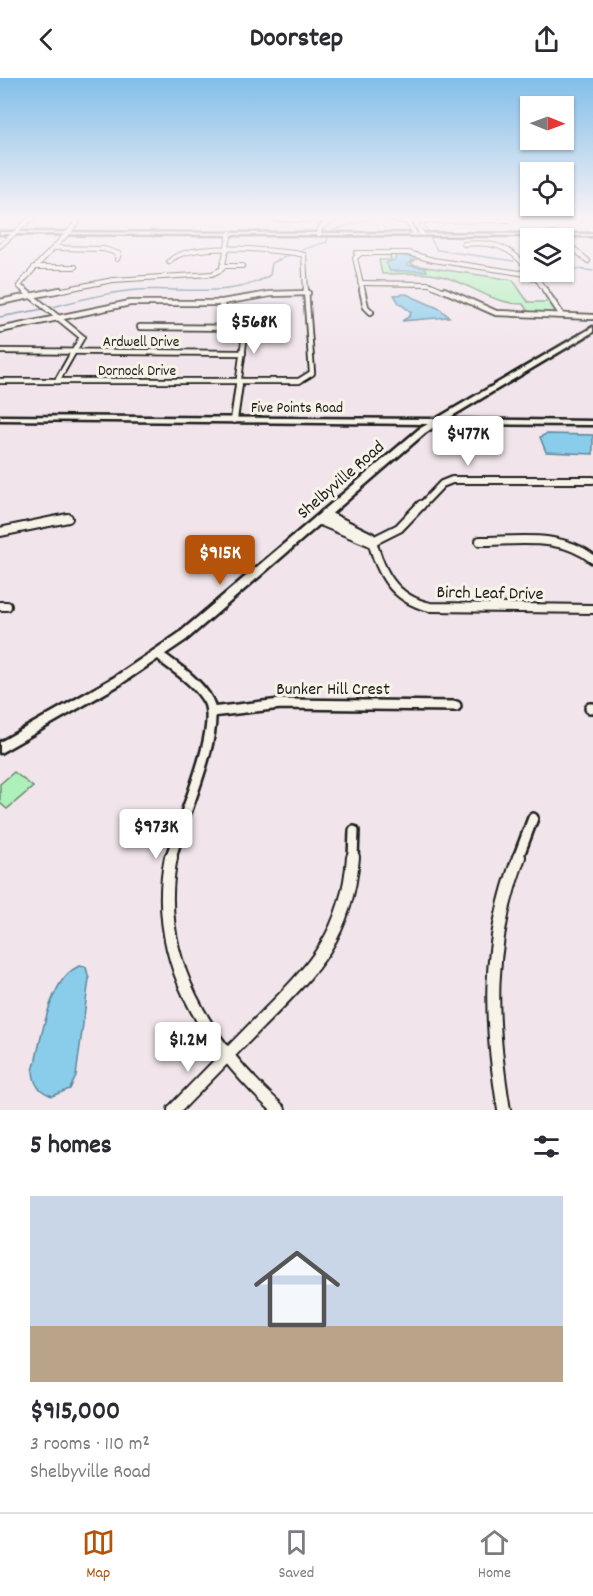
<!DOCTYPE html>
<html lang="en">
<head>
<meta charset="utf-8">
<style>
  :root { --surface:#fff; --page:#f2f2f3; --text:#2b2b33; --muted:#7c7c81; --line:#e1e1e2; --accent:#b45309 }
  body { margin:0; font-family:Dekko,sans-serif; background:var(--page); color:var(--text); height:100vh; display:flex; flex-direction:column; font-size:22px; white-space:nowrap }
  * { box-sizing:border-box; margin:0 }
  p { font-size:20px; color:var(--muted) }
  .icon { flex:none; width:33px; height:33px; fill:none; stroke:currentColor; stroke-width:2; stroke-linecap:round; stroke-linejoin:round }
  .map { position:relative; height:1032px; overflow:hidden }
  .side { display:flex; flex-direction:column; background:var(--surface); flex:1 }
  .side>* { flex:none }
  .needle { width:39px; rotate:91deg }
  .controls { position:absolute; left:520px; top:18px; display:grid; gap:12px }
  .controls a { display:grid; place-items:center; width:54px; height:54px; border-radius:0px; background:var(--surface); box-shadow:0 2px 4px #0004; font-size:30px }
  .price { position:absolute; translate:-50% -51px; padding:0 14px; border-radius:6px; background:#fff; color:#222; font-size:20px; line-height:39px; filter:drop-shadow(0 2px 3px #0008) }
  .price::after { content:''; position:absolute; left:50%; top:36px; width:18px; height:14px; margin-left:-9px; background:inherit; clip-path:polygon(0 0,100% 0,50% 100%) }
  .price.active { background:var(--accent); color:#fff }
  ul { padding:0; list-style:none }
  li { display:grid; align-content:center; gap:12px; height:318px; padding:0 30px }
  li+li { border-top:2px solid var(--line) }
  li span { display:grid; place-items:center; height:186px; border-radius:0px; color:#555 }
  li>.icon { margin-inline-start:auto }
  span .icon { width:108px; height:108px; fill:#fffc; stroke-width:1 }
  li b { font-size:26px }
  h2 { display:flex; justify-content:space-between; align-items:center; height:72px; padding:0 30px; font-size:26px }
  header { display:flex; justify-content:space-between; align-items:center; height:78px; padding:0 30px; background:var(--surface); font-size:27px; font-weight:700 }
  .dock { display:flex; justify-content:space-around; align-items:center; height:84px; border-top:2px solid var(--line); background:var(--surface); font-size:16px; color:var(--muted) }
  .dock a { display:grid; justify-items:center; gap:3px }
  .dock .active { color:var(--accent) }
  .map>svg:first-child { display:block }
  .green { fill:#aef0b9; stroke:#65866a; stroke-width:1.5 }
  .water { fill:#89cdeb; stroke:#5d8698; stroke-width:1.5 }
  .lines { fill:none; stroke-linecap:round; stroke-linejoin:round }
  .stream { stroke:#5d8698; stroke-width:1.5 }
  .street-far5-casing { stroke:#1c1c1c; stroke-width:6 }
  .street-far4-casing { stroke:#1c1c1c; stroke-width:8 }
  .street-far3-casing { stroke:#1c1c1c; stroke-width:10 }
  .street-far2-casing { stroke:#1c1c1c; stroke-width:12 }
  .street-far1-casing { stroke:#1c1c1c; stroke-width:14 }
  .street-casing { stroke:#1c1c1c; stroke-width:16 }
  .secondary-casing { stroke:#1c1c1c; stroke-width:5 }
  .street-far5 { stroke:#f7f3e8; stroke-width:4 }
  .street-far4 { stroke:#f7f3e8; stroke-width:4.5 }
  .street-far3 { stroke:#f7f3e8; stroke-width:6 }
  .street-far2 { stroke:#f7f3e8; stroke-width:8 }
  .street-far1 { stroke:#f7f3e8; stroke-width:9 }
  .street { stroke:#f7f3e8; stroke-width:12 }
  .secondary { fill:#f7f3e8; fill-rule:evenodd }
  .labels { text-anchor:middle; stroke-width:6; stroke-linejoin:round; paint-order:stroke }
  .far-street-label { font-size:15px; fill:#1c1c1c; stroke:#f7f3e8 }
  .street-label { font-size:18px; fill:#1c1c1c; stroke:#f7f3e8 }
</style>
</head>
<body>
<header><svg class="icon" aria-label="back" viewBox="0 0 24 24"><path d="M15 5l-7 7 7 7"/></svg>Doorstep<svg class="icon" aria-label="share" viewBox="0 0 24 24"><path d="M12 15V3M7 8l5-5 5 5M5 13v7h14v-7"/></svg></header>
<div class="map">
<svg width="593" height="1032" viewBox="0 0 593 1032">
  <rect width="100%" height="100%" fill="#f1e5eb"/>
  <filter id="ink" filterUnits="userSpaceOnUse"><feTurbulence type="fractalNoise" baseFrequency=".0167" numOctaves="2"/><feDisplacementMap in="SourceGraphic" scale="12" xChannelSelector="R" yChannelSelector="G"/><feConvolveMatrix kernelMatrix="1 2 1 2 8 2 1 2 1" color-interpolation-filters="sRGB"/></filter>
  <g filter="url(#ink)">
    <g class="green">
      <path d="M 389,175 L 420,179 L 411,185 L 413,187 L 513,202 L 528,224 L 551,224 L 557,234 L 529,235 L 523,226 C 494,226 475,209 448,200 C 427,193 404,196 382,196 L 379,182 L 391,182 Z"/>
      <path d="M 14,694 L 33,709 L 7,731 L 0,725 L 0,706 Z"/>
    </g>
    <g class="water">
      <path d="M 396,177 L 413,179 L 414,181 L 407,187 L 425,190 L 427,193 L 390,193 L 386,185 L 395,182 Z"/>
      <path d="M 406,216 L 440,231 L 449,239 L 402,243 L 410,238 L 411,234 L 399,225 L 394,217 Z"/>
      <path d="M 546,356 L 593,357 L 593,376 L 546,374 L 540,359 Z"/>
      <path d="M 80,888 L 86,889 L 89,901 L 76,998 L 70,1011 L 52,1018 C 39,1013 34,1007 33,993 C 41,964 49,898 80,888 Z"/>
    </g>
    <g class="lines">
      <g class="stream">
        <path d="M 423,143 L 428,154"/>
        <path d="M 430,159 L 437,172 L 514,183"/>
        <path d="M 301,172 L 327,164 L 329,155 L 333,152 L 376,139"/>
        <path d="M 564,189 L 593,193"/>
        <path d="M 52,229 C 80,222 109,214 138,212 C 182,209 231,221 270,197 L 272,185 L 291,176"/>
        <path d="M 0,239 L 43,231"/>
      </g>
      <defs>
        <g id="street-far5">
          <path d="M 385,139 L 401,143 L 511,142 L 522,139"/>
          <path d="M 275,141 L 332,143"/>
          <path d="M 414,142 L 422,156"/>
          <path d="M 407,143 L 415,156"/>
          <path d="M 319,156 L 320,150 L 338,139"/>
          <path d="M 564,162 L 588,183"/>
          <path d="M 464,166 C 490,163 510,168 526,189 L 522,195"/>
          <path d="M 0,168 L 33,139"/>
          <path d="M 56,170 L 104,171 L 119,176 L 117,181"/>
          <path d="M 356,175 L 408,175 L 433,182 L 527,196 L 538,202 L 546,214"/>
          <path d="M 360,176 L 355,180 L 363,214"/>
          <path d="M 169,184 C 185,163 269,172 295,175 L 304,177 L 306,214"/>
          <path d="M 222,188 L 242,188"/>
          <path d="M 34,189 L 75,189"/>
          <path d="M 360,205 L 429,206 L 447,214"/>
          <path d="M 26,214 L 19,208 C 39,183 62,163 82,139"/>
          <path d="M 52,214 L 113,202 L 212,196 L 222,191 L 230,155"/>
        </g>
        <g id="street-far4">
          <path d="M 24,212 L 82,259 L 57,303"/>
          <path d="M 362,212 L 366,229 L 371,234"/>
          <path d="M 444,212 L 496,235 L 593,239"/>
          <path d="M 545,212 L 561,236"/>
          <path d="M 0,224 L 60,212"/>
          <path d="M 219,224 L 245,256 L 238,308"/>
          <path d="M 140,249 L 243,250"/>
          <path d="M 0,252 L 130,225 L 216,225 L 270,216 L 308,215"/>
          <path d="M 0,273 L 243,275"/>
          <path d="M 0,303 L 299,303 L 312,295 L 306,212"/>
        </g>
        <g id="street-far3">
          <path d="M 234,342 L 239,307"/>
          <path d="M 420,429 L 442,406 L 452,402 L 593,402"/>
        </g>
        <g id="street-far2">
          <path d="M 324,436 L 371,459 C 380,494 393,521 430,529 L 593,531"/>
          <path d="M 318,442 L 371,464 L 399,450 L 421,427"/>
          <path d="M 0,454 L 68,440"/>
          <path d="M 480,463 C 518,463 561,455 593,481"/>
          <path d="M 0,528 L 7,528"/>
          <path d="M 158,576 L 167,583"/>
        </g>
        <g id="street-far1">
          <path d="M 165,582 C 180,593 199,606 208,623 C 223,652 179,746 171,780"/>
          <path d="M 590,630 L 593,630"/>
          <path d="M 211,634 L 281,626 L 456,628"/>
          <path d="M 353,780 L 354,753"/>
          <path d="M 518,780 L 533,740"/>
        </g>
        <g id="street">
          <path d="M 171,779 C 151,880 207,967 279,1032"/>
          <path d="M 174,1032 C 202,1003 230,975 258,946 C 312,892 347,859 353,779"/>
          <path d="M 504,1032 C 489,941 486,867 519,779"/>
        </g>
        <g id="secondary">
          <path d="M 0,154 L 593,156 L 593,158 L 0,156 Z"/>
          <path d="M 593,249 L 593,254 L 447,341 L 593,343 L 593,347 L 439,346 L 425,355 L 186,562 L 121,606 L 0,675 L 0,664 L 113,600 L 178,556 L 419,351 L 428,346 L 0,342 L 0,338 L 436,341 Z"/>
        </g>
      </defs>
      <use href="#street-far5" class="street-far5-casing"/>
      <use href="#street-far4" class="street-far4-casing"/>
      <use href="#street-far3" class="street-far3-casing"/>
      <use href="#street-far2" class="street-far2-casing"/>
      <use href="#street-far1" class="street-far1-casing"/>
      <use href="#street" class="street-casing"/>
      <use href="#secondary" class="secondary-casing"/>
      <use href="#street-far5" class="street-far5"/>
      <use href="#street-far4" class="street-far4"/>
      <use href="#street-far3" class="street-far3"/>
      <use href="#street-far2" class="street-far2"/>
      <use href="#street-far1" class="street-far1"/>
      <use href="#street" class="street"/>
      <use href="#secondary" class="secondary"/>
    </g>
  </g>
  <linearGradient id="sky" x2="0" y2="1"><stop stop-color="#82bee9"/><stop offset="0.49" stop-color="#f9f3f6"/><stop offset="1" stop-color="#f9f3f6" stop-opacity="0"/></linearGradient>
  <rect width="593" height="284" fill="url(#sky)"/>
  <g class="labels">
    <g class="far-street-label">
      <text x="141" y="268">Ardwell Drive</text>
      <text x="137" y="297">Dornock Drive</text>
      <text x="297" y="334">Five Points Road</text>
    </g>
    <g class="street-label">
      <text transform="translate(340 401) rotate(-41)" y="6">Shelbyville Road</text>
      <text transform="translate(490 514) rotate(1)" y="6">Birch Leaf Drive</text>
      <text x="333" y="616">Bunker Hill Crest</text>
    </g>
  </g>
</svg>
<div class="controls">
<a><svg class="needle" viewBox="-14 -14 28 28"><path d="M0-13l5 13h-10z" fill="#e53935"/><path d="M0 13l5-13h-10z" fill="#7c7c81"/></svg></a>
<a><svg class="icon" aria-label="locate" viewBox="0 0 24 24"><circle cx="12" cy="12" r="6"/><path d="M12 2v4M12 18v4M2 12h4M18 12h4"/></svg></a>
<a><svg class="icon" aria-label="layers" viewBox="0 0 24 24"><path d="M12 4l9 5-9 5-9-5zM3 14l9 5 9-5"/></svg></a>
</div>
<b class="price" style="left:254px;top:277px">$568K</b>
<b class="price" style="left:468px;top:389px">$477K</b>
<b class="price active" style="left:220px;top:508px">$915K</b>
<b class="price" style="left:156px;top:782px">$973K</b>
<b class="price" style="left:188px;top:995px">$1.2M</b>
</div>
<section class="side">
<h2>5 homes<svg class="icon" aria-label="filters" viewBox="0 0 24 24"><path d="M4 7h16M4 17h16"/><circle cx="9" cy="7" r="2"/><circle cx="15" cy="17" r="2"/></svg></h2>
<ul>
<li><span style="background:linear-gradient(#c9d6e8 70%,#b9a48a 0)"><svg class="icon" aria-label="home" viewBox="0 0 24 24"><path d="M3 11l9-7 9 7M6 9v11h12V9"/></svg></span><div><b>$915,000</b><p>3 rooms · 110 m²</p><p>Shelbyville Road</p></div></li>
</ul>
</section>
<nav class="dock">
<a class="active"><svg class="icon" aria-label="map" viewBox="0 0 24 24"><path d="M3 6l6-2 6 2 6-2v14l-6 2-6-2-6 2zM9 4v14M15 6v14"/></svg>Map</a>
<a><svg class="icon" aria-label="saved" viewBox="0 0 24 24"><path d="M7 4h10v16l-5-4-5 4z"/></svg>Saved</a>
<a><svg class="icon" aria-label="home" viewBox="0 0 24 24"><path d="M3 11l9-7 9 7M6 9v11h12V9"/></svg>Home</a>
</nav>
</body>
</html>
